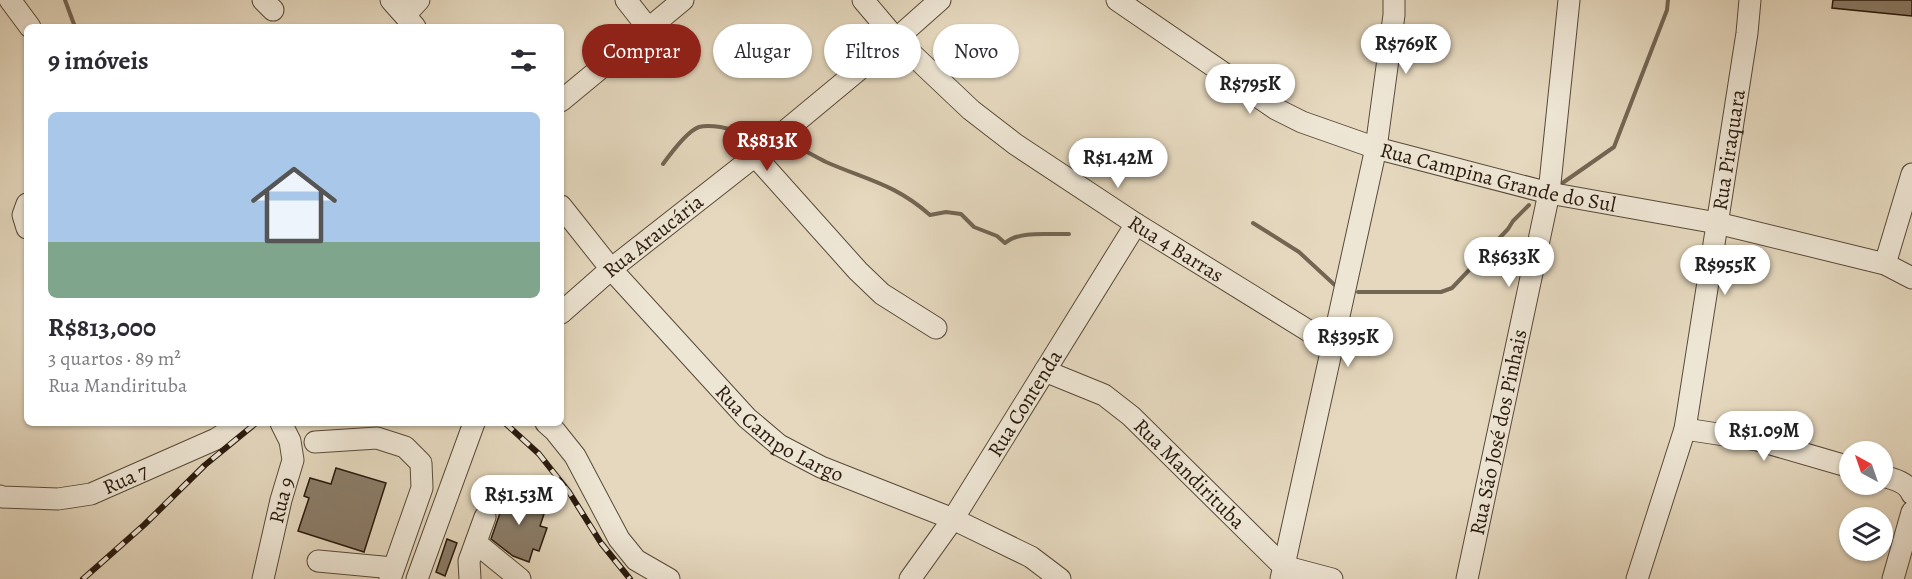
<!DOCTYPE html>
<html lang="pt">
<head>
<meta charset="utf-8">
<style>
  :root { --surface:#fff; --page:#f2f2f3; --text:#2b2b33; --muted:#7c7c81; --accent:#8f2418 }
  body { margin:0; font-family:Alegreya,serif; background:var(--page); color:var(--text); height:100vh; display:flex; flex-direction:column; font-size:22px; white-space:nowrap }
  * { box-sizing:border-box; margin:0 }
  p { font-size:20px; color:var(--muted) }
  .icon { flex:none; width:33px; height:33px; fill:none; stroke:currentColor; stroke-width:2; stroke-linecap:round; stroke-linejoin:round }
  .map { position:relative; flex:1; overflow:hidden }
  .side { position:absolute; left:24px; top:24px; width:540px; height:402px; display:flex; flex-direction:column; background:var(--surface); border-radius:9px; box-shadow:0 2px 4px #0004 }
  .side>* { flex:none }
  .top-card { position:absolute; left:582px; top:24px; width:570px; height:54px; display:flex; gap:12px }
  .needle { width:39px; rotate:320deg }
  .buttons { position:absolute; left:1839px; top:441px; display:grid; gap:12px }
  .buttons a { display:grid; place-items:center; width:54px; height:54px; border-radius:50%; background:var(--surface); box-shadow:0 2px 4px #0004; font-size:30px }
  .price { position:absolute; translate:-50% -51px; padding:0 14px; border-radius:21px; background:#fff; color:#222; font-size:20px; line-height:39px; filter:drop-shadow(0 2px 3px #0008) }
  .price::after { content:''; position:absolute; left:50%; top:36px; width:18px; height:14px; margin-left:-9px; background:inherit; clip-path:polygon(0 0,100% 0,50% 100%) }
  .price.selected { background:var(--accent); color:#fff }
  ul { padding:0; list-style:none }
  li { display:grid; align-content:center; gap:12px; height:318px; padding:0 24px }
  li span { display:grid; place-items:center; height:186px; border-radius:9px; color:#555 }
  li>.icon { margin-inline-start:auto }
  span .icon { width:108px; height:108px; fill:#fffc; stroke-width:1 }
  li b { font-size:26px }
  h2 { display:flex; justify-content:space-between; align-items:center; height:72px; padding:0 24px; font-size:26px }
  .pill { padding:0 21px; border-radius:27px; background:var(--surface); box-shadow:0 2px 4px #0004; font-size:21px; line-height:54px }
  .pill.selected { background:var(--accent); color:#fff }
  .map>svg:first-child { display:block }
  .lines { fill:none; stroke-linecap:round; stroke-linejoin:round }
  .stream { stroke:#736553; stroke-width:4 }
  .building { fill:#8b7d69; stroke:#291a0d; stroke-width:1.5 }
  .minor-casing { stroke:#584a39; stroke-width:23 }
  .minor { stroke:#eee6d5; stroke-width:21 }
  .rail-casing { stroke:#291a0d; stroke-width:6 }
  .rail { stroke:#eee6d5; stroke-width:4; stroke-dasharray:11; stroke-linecap:butt }
  .labels { text-anchor:middle; stroke-width:4.5; stroke-linejoin:round; paint-order:stroke }
  .street-label { font-size:21px; fill:#291a0d; stroke:#eee6d5 }
</style>
</head>
<body>
<div class="map">
<svg width="1912" height="579" viewBox="0 0 1912 579">
  <rect width="100%" height="100%" fill="#e5d8be"/>
  <filter id="stains"><feTurbulence type="fractalNoise" baseFrequency=".00333" numOctaves="4"/><feColorMatrix values="0 0 0 0 .2 0 0 0 0 .09 0 0 0 0 .02 0 0 0 .5 -.17"/></filter>
  <radialGradient id="worn" r=".72"><stop offset=".6" stop-color="#630" stop-opacity="0"/><stop offset="1" stop-color="#630" stop-opacity=".3"/></radialGradient>
  <g class="lines">
    <g class="stream">
      <path d="M 65,0 L 75,27"/>
      <path d="M 784,143 C 800,146 811,155 826,162 C 867,180 895,184 930,215 L 946,212 L 961,214 L 974,227 L 997,236 L 1005,243 C 1020,230 1050,235 1069,234"/>
      <path d="M 663,164 C 671,153 687,131 699,127 C 716,122 747,135 765,138"/>
      <path d="M 1561,184 L 1614,147 L 1667,10 L 1668,0"/>
      <path d="M 1253,223 L 1299,252 L 1338,288"/>
      <path d="M 1358,292 L 1441,292 L 1452,288 L 1508,229 L 1513,221 L 1529,205"/>
    </g>
  </g>
  <g class="building">
    <path d="M 1833,0 L 1912,0 L 1912,16 L 1832,8 Z"/>
    <path d="M 336,468 L 386,483 L 364,552 L 298,531 L 309,498 L 304,496 L 310,478 L 331,484 Z"/>
    <path d="M 509,487 L 534,496 L 529,509 L 544,514 L 540,526 L 547,528 L 539,551 L 533,549 L 529,562 L 513,556 L 491,539 Z"/>
    <path d="M 447,539 L 457,543 L 445,576 L 436,572 Z"/>
  </g>
  <g class="lines">
    <defs>
      <g id="minor">
        <path d="M 10,0 L 30,27"/>
        <path d="M 263,0 L 273,10"/>
        <path d="M 391,0 L 415,27"/>
        <path d="M 626,0 L 648,28"/>
        <path id="s1" d="M 863,0 L 896,39 L 971,110 L 1015,144 L 1136,224 L 1333,346"/>
        <path id="s2" d="M 1117,0 L 1276,109 L 1302,122 L 1376,148 L 1549,193 L 1717,223 L 1885,264 L 1912,278"/>
        <path d="M 405,15 L 419,0"/>
        <path d="M 561,101 L 683,0"/>
        <path d="M 755,156 L 858,271 L 882,294 L 936,328"/>
        <path d="M 27,204 L 23,215 L 27,228"/>
        <path id="s3" d="M 561,206 L 611,269 L 747,418 L 779,445 L 821,467 L 953,519 L 1031,557 L 1060,579"/>
        <path d="M 1885,264 L 1912,174"/>
        <path id="s4" d="M 561,313 L 611,269 L 755,156 L 896,39 L 940,0"/>
        <path id="s5" d="M 1045,371 L 1104,395 L 1131,416 L 1283,566 L 1332,579"/>
        <path d="M 546,423 L 555,431 L 575,456 L 619,539 L 636,560 L 669,579"/>
        <path d="M 1685,429 L 1757,440 L 1850,467"/>
        <path d="M 315,442 L 377,438 L 405,447 L 421,463 L 422,488 L 390,579"/>
        <path d="M 1882,476 C 1894,479 1907,482 1912,494"/>
        <path id="s6" d="M 0,496 L 2,497 L 58,499 L 91,494 L 216,439 L 242,423"/>
        <path d="M 476,543 L 520,579"/>
        <path d="M 318,561 L 393,568"/>
        <path id="s7" d="M 263,579 L 281,500 L 293,460 L 290,441 L 281,423"/>
        <path d="M 417,579 L 474,423"/>
        <path d="M 470,579 L 469,561 L 485,517"/>
        <path id="s8" d="M 910,579 L 953,519 L 1136,224"/>
        <path d="M 1281,579 L 1376,148 L 1394,15 L 1394,0"/>
        <path id="s9" d="M 1467,579 L 1549,193 L 1569,0"/>
        <path id="s10" d="M 1637,579 L 1685,429 L 1747,33 L 1750,0"/>
        <path d="M 1893,579 L 1912,512"/>
      </g>
    </defs>
    <use href="#minor" class="minor-casing"/>
    <use href="#minor" class="minor"/>
    <defs>
      <g id="rail">
        <path d="M 505,423 L 539,454 L 569,492 L 601,543 L 630,579"/>
        <path d="M 83,579 L 144,525 L 205,465 L 256,423"/>
      </g>
    </defs>
    <use href="#rail" class="rail-casing"/>
    <use href="#rail" class="rail"/>
  </g>
  <g class="labels">
    <g class="street-label">
      <text dy="7" stroke="none"><textPath href="#s10" startOffset="440">Rua Piraquara</textPath></text>
      <text dy="7" stroke="none"><textPath href="#s2" startOffset="426">Rua Campina Grande do Sul</textPath></text>
      <text dy="7" stroke="none"><textPath href="#s4" startOffset="120">Rua Araucária</textPath></text>
      <text dy="7" stroke="none"><textPath href="#s1" startOffset="402">Rua 4 Barras</textPath></text>
      <text dy="7" stroke="none"><textPath href="#s8" startOffset="210">Rua Contenda</textPath></text>
      <text dy="7" stroke="none"><textPath href="#s3" startOffset="318">Rua Campo Largo</textPath></text>
      <text dy="7" stroke="none"><textPath href="#s9" startOffset="150">Rua São José dos Pinhais</textPath></text>
      <text dy="7" stroke="none"><textPath href="#s5" startOffset="180">Rua Mandirituba</textPath></text>
      <text dy="7" stroke="none"><textPath href="#s6" startOffset="129">Rua 7</textPath></text>
      <text dy="7" stroke="none"><textPath href="#s7" startOffset="81">Rua 9</textPath></text>
    </g>
  </g>
  <rect width="100%" height="100%" filter="url(#stains)"/>
  <rect width="100%" height="100%" fill="url(#worn)"/>
</svg>
<div class="buttons">
<a><svg class="needle" viewBox="-14 -14 28 28"><path d="M0-13l5 13h-10z" fill="#e53935"/><path d="M0 13l5-13h-10z" fill="#7c7c81"/></svg></a>
<a><svg class="icon" aria-label="layers" viewBox="0 0 24 24"><path d="M12 4l9 5-9 5-9-5zM3 14l9 5 9-5"/></svg></a>
</div>
<b class="price" style="left:1406px;top:75px">R$769K</b>
<b class="price" style="left:1250px;top:115px">R$795K</b>
<b class="price selected" style="left:767px;top:172px">R$813K</b>
<b class="price" style="left:1118px;top:189px">R$1.42M</b>
<b class="price" style="left:1509px;top:288px">R$633K</b>
<b class="price" style="left:1725px;top:296px">R$955K</b>
<b class="price" style="left:1348px;top:368px">R$395K</b>
<b class="price" style="left:1764px;top:462px">R$1.09M</b>
<b class="price" style="left:519px;top:526px">R$1.53M</b>
<div class="top-card">
<a class="pill selected">Comprar</a>
<a class="pill">Alugar</a>
<a class="pill">Filtros</a>
<a class="pill">Novo</a>
</div>
<section class="side">
<h2>9 imóveis<svg class="icon" aria-label="filters" viewBox="0 0 24 24"><path d="M4 7h16M4 17h16"/><circle cx="9" cy="7" r="2"/><circle cx="15" cy="17" r="2"/></svg></h2>
<ul>
<li><span style="background:linear-gradient(#a9c7e8 70%,#7fa58c 0)"><svg class="icon" aria-label="home" viewBox="0 0 24 24"><path d="M3 11l9-7 9 7M6 9v11h12V9"/></svg></span><div><b>R$813,000</b><p>3 quartos · 89 m²</p><p>Rua Mandirituba</p></div></li>
</ul>
</section>
</div>
</body>
</html>
